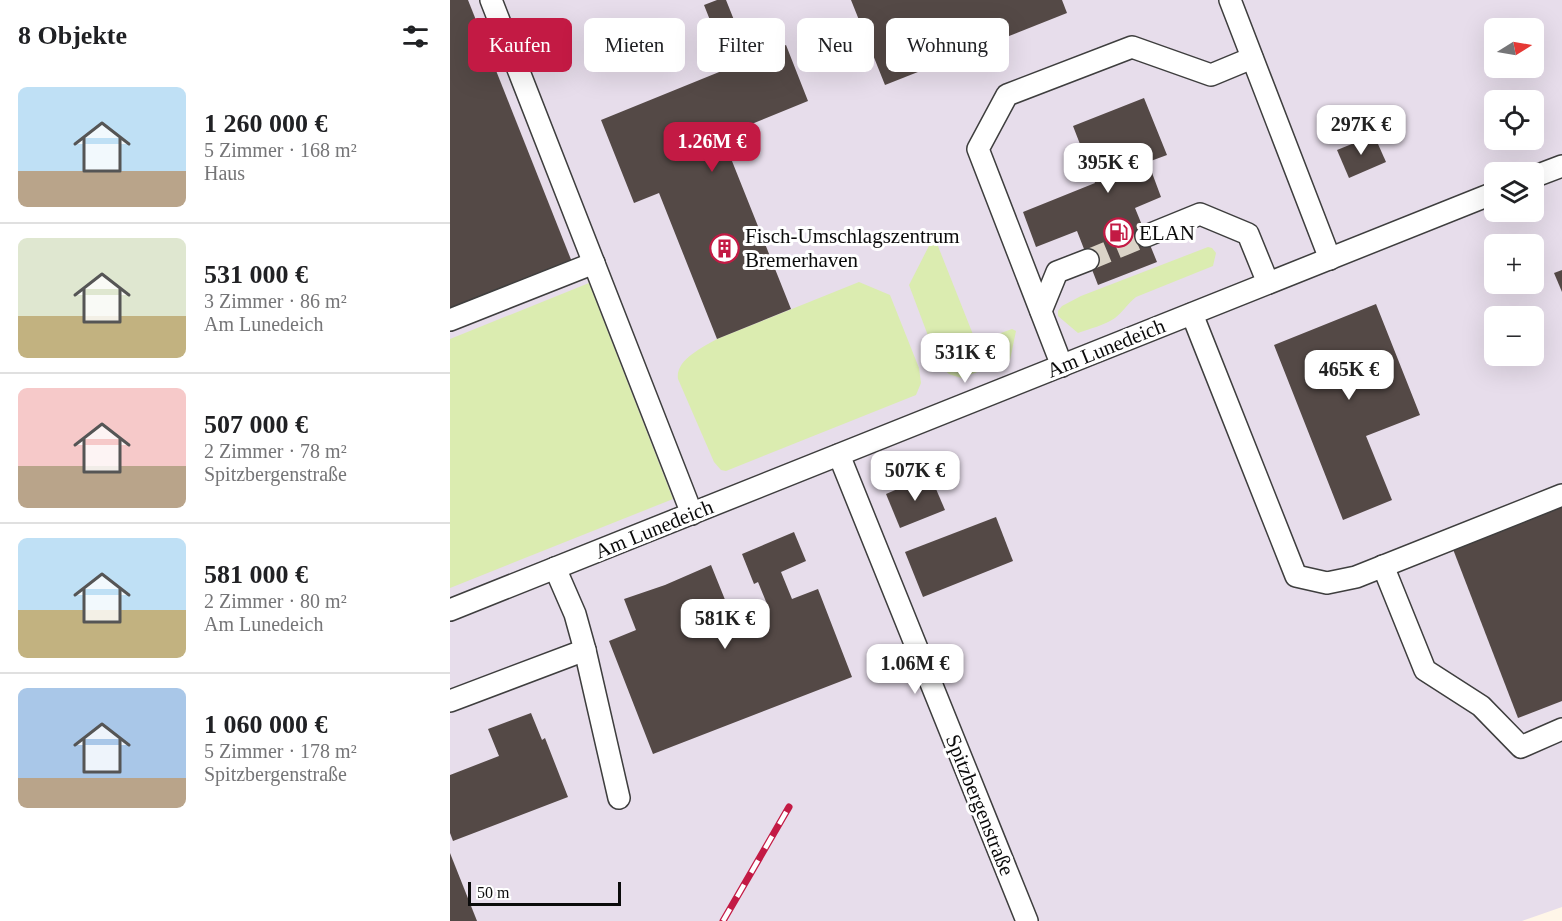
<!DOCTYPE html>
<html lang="de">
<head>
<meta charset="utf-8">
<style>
  :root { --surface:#fff; --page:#f6f6f6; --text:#202124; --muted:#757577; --line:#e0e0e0; --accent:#c31a44 }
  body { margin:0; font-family:"Times New Roman",serif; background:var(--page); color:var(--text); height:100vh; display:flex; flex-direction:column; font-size:22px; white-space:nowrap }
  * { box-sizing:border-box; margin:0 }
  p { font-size:20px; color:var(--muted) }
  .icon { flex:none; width:33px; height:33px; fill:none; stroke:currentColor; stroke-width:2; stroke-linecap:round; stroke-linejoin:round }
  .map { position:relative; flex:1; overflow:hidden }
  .panel { display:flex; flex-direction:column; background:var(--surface); width:450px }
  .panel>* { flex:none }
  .banner { position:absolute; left:18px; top:18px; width:570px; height:54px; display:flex; gap:12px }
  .needle { width:39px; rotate:79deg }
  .tools { position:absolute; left:1034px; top:18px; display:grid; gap:12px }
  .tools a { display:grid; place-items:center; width:60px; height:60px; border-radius:9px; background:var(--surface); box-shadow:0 6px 24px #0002; font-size:30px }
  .scale { position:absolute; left:18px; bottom:15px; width:153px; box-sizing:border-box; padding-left:6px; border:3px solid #0b0b0b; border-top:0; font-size:16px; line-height:21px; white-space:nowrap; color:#0b0b0b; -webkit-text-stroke:4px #fff; paint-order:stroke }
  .price { position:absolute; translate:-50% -51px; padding:0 14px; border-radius:12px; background:#fff; color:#222; font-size:20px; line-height:39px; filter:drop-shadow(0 2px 3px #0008) }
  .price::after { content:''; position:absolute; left:50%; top:36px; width:18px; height:14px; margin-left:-9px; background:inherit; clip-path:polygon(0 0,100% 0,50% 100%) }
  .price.selected { background:var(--accent); color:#fff }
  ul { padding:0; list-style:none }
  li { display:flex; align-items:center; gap:18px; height:150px; padding:0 18px }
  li+li { border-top:2px solid var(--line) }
  li span { display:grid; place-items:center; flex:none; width:168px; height:120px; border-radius:9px; color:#555 }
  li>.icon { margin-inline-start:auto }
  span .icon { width:72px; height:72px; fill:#fffc; stroke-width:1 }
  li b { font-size:26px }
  h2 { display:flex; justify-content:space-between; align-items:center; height:72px; padding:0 18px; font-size:26px }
  .chip { padding:0 21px; border-radius:9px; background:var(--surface); box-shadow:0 6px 24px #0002; font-size:21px; line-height:54px }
  .chip.selected { background:var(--accent); color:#fff }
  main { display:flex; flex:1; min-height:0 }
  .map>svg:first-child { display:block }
  .industrial { fill:#e7ddeb; fill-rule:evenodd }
  .green { fill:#dbecb0 }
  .building { fill:#544946 }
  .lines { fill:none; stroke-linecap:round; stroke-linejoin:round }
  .minor-tunnel { stroke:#dad3c7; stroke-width:21; stroke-dasharray:21 10; stroke-linecap:butt }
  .minor-casing { stroke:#3e3e3e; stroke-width:24 }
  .minor { stroke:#fff; stroke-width:21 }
  .rail-casing { stroke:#c31a44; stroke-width:7 }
  .rail { stroke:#fff; stroke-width:4.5; stroke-dasharray:14; stroke-linecap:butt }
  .labels { text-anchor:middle; stroke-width:6; stroke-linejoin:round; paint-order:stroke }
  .poi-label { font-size:21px; fill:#0b0b0b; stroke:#fff; text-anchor:start }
  .street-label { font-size:21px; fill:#0b0b0b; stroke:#fff }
</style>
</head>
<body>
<main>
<section class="panel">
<h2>8 Objekte<svg class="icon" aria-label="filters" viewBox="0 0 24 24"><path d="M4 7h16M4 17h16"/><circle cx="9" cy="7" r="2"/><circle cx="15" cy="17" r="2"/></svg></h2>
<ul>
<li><span style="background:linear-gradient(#bfe0f5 70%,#b9a48a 0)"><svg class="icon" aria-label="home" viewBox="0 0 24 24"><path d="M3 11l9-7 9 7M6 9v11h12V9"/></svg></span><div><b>1 260 000 €</b><p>5 Zimmer · 168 m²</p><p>Haus</p></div></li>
<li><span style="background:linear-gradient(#dfe7d0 65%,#c2b280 0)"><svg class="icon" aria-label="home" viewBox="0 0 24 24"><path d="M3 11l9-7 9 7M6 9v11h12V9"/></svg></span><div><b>531 000 €</b><p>3 Zimmer · 86 m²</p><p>Am Lunedeich</p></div></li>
<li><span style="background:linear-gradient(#f6c9c9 65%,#b9a48a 0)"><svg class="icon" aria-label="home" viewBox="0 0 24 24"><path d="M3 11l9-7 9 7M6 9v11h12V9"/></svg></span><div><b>507 000 €</b><p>2 Zimmer · 78 m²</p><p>Spitzbergenstraße</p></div></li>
<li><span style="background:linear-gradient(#bfe0f5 60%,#c2b280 0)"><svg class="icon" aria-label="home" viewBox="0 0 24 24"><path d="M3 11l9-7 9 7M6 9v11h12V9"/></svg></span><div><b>581 000 €</b><p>2 Zimmer · 80 m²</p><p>Am Lunedeich</p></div></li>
<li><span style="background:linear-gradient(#a9c7e8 75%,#b9a48a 0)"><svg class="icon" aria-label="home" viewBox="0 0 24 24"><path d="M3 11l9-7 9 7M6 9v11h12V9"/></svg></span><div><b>1 060 000 €</b><p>5 Zimmer · 178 m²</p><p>Spitzbergenstraße</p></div></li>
</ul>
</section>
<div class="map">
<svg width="1112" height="921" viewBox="0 0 1112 921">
  <rect width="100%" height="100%" fill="#fff6e8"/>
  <path class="industrial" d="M 0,0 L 1112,0 L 1112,907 L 1072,921 L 0,921 ZM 1044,28 L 1083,28 L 1083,68 L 1044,68 ZM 1044,100 L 1083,100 L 1083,140 L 1044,140 ZM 1044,172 L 1083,172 L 1083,212 L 1044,212 ZM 1044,244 L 1083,244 L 1083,284 L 1044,284 ZM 1044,316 L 1083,316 L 1083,356 L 1044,356 Z"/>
  <g class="green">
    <path d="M 484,236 L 526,342 L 562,329 L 566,331 L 560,360 L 511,378 L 499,374 L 489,365 L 459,285 Z"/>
    <path d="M 758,247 L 762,248 L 766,253 L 763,266 L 686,297 C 678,303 673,312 665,318 C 655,325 639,329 628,333 L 608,316 L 608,311 L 612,306 L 631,296 Z"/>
    <path d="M 409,282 L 440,295 L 469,368 L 471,383 L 466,395 L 276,471 L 271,470 L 264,462 L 228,379 C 225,360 253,347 267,339 Z"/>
    <path d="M 139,283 L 223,499 L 0,588 L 0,339 Z"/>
  </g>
  <g class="building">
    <path d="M 0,0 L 18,0 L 122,262 L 0,310 Z"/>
    <path d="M 267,0 L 276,0 L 300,60 L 336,45 L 358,101 L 272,136 L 341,309 L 267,339 L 209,193 L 184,203 L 151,120 L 279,68 L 254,5 Z"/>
    <path d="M 401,0 L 612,0 L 617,13 L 435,85 Z"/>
    <path d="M 694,98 L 717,155 L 698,162 L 711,197 L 685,208 L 707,262 L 648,285 L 627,231 L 586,247 L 573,212 L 645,183 L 623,126 Z"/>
    <path d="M 924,135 L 936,162 L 899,178 L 887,150 Z"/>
    <path d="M 1112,270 L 1112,292 L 1104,273 Z"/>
    <path d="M 926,304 L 970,415 L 916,436 L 942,500 L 893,520 L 824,345 Z"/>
    <path d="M 480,475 L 495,510 L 450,528 L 436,494 Z"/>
    <path d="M 1112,501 L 1112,701 L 1068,718 L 1001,544 Z"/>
    <path d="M 546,517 L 563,561 L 473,597 L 455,552 Z"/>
    <path d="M 344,532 L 356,561 L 331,572 L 342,599 L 368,589 L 402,677 L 203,754 L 159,641 L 186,630 L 174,599 L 215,585 L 261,565 L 284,622 L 319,609 L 308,582 L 304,584 L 292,554 Z"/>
    <path d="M 81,713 L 92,740 L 95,738 L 118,797 L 3,841 L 0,833 L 0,775 L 49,756 L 38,729 Z"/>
    <path d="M 0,853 L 27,921 L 0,921 Z"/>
  </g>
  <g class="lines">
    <path class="minor-tunnel" d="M 638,260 L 696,236"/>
    <defs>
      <g id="minor">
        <path d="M 41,0 L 242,514"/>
        <path d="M 780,0 L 880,259"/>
        <path d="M 1083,177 L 1112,166"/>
        <path d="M 696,236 L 750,214 L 798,234 L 818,283"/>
        <path d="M 591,311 L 607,272 L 638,260"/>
        <path d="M 742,314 L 846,576 L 877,583 L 906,577 L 1112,495"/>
        <path d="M 0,320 L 144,263"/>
        <path d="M 612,366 L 528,149 L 557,95 L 682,47 L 761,75 L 802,58"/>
        <path d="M 389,455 L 577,921"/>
        <path d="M 933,566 L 975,670 L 1031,706 L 1071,747 L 1112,729"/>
        <path d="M 105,568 L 125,614 L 135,650 L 169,798"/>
        <path d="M 0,610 L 1044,193"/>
        <path d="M 0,701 L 135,650"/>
      </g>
    </defs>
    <use href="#minor" class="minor-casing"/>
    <use href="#minor" class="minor"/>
    <defs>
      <path id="rail" d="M 273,921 L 339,807"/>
    </defs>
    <use href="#rail" class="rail-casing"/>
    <use href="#rail" class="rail"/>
  </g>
  <defs>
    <symbol id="fuel-ring" viewBox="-11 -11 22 22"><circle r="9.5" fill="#fff" stroke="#c31a44" stroke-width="1.5"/><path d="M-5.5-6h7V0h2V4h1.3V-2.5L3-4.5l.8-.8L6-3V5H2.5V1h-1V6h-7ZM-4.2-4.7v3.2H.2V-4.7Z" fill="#c31a44"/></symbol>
    <symbol id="building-ring" viewBox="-11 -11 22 22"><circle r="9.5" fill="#fff" stroke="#c31a44" stroke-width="1.5"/><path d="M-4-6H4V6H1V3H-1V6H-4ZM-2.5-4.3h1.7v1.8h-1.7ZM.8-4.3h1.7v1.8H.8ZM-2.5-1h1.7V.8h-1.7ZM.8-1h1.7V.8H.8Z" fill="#c31a44"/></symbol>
  </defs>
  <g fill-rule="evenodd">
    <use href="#fuel-ring" x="652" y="216" width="33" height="33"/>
    <use href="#building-ring" x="258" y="232" width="33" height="33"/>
  </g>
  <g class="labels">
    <g class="poi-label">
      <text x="689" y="240">ELAN</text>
      <text x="295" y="243">Fisch-Umschlagszentrum<tspan x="295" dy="24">Bremerhaven</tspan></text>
    </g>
    <g class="street-label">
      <text transform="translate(656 348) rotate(-22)" y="7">Am Lunedeich</text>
      <text transform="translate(204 529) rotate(-22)" y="7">Am Lunedeich</text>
      <text transform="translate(530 805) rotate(68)" y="7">Spitzbergenstraße</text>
    </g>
  </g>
</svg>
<div class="tools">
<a><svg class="needle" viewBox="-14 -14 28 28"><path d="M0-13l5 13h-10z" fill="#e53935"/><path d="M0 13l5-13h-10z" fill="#757577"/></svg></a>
<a><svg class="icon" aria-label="locate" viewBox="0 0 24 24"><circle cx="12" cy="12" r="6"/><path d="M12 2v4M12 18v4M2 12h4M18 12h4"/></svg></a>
<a><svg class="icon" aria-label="layers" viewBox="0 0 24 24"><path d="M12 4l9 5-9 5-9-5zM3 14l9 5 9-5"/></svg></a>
<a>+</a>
<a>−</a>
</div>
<div class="scale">50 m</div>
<b class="price" style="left:911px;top:156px">297K €</b>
<b class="price selected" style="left:262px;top:173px">1.26M €</b>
<b class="price" style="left:658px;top:194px">395K €</b>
<b class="price" style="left:515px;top:384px">531K €</b>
<b class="price" style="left:899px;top:401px">465K €</b>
<b class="price" style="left:465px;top:502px">507K €</b>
<b class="price" style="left:275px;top:650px">581K €</b>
<b class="price" style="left:465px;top:695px">1.06M €</b>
<div class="banner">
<a class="chip selected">Kaufen</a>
<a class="chip">Mieten</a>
<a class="chip">Filter</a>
<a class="chip">Neu</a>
<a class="chip">Wohnung</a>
</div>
</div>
</main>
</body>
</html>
